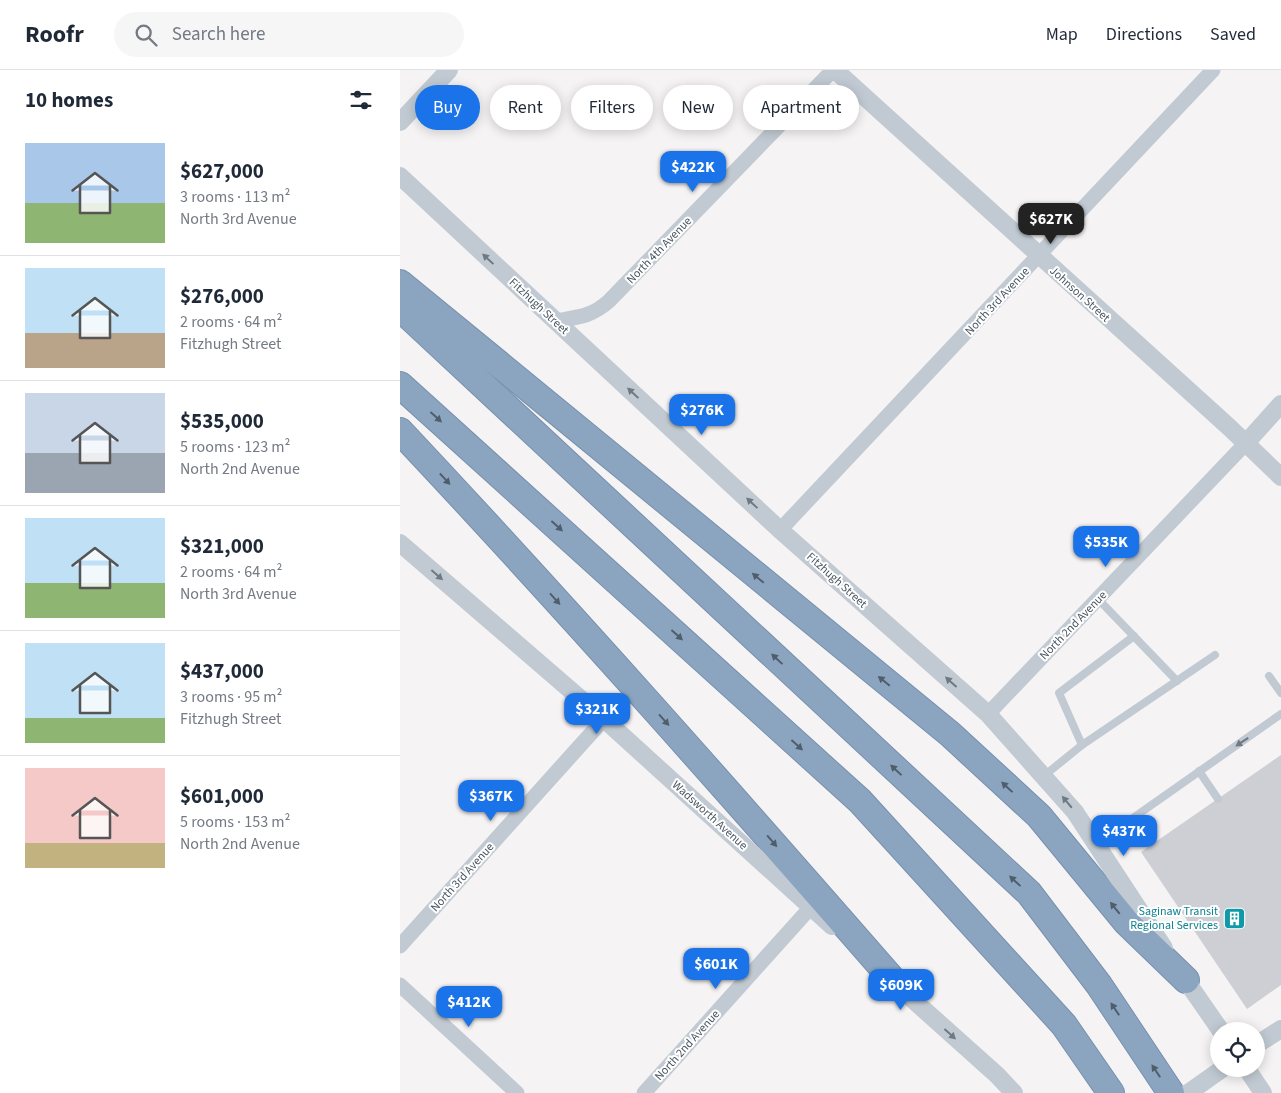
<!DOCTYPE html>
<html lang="en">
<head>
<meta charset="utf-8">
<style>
  :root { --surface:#fff; --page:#f6f6f7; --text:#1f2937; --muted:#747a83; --line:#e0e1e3; --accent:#1a73e8 }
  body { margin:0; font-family:"Source Sans 3",sans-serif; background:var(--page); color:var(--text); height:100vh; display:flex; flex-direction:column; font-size:19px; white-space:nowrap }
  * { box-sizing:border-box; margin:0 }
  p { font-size:16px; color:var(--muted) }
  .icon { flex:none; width:28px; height:28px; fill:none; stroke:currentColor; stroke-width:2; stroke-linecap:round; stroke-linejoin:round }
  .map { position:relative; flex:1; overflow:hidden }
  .side { display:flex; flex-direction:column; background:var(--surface); width:400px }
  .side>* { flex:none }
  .top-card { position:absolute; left:15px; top:15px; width:475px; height:45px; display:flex; gap:10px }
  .controls { position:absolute; left:810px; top:952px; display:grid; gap:10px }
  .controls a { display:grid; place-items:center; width:55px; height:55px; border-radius:50%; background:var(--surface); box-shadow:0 2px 12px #0003; font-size:25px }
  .price { position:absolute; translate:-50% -42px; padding:0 11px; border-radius:10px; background:var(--accent); color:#fff; font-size:16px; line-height:32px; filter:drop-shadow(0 1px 2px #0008) }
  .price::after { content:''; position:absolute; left:50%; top:30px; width:15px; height:11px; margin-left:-8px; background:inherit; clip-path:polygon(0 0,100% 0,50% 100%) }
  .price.active { background:#222; color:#fff }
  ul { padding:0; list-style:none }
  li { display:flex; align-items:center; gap:15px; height:125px; padding:0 25px }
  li+li { border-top:1px solid var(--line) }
  li span { display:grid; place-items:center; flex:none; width:140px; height:100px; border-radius:0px; color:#555 }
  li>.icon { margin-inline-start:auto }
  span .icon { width:60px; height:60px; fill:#fffc; stroke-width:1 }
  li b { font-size:21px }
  h2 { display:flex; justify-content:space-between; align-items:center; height:60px; padding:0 25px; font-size:21px }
  .tag { padding:0 18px; border-radius:22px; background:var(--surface); box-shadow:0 2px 12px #0003; font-size:18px; line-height:45px }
  .tag.active { background:var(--accent); color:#fff }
  header { display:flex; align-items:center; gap:30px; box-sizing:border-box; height:70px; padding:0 25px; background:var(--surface); border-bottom:1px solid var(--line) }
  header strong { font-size:24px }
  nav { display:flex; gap:28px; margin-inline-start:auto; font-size:18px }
  .search { width:350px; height:45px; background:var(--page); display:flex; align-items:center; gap:12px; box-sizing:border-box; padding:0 18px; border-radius:28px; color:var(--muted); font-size:19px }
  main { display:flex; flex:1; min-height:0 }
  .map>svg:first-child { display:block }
  .building { fill:#cdcfd5 }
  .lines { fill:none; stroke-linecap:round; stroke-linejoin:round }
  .motorway-casing { stroke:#7690ad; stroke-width:28 }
  .service { stroke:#c1cad2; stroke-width:8 }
  .minor { stroke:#c1cad2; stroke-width:15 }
  .tertiary { stroke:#c1cad2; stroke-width:18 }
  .motorway { stroke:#8ba5c1; stroke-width:26 }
  .oneway { fill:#6e7983 }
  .oneway2 { fill:#505e6b }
  .labels { text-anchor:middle; stroke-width:4; stroke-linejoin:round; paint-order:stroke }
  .street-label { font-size:12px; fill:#4a5661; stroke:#fff }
  .culture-label { font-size:12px; fill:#0d838f; stroke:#fff; text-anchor:end }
</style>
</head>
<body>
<header>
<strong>Roofr</strong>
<div class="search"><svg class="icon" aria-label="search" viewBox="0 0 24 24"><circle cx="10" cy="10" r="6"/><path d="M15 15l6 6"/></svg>Search here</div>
<nav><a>Map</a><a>Directions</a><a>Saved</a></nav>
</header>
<main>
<section class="side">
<h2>10 homes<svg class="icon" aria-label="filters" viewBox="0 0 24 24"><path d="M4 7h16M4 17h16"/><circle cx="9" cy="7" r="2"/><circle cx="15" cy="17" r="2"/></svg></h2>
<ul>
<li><span style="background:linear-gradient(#a9c7e8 60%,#8fb573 0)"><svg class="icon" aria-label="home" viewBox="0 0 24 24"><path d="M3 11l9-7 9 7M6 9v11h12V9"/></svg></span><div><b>$627,000</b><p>3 rooms · 113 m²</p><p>North 3rd Avenue</p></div></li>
<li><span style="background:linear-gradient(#bfe0f5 65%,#b9a48a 0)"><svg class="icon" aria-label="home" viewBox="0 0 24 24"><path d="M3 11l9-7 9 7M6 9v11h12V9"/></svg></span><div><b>$276,000</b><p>2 rooms · 64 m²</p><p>Fitzhugh Street</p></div></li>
<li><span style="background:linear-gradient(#c9d6e8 60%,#9aa5b1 0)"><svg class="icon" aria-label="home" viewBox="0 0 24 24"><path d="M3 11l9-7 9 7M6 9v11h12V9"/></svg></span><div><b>$535,000</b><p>5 rooms · 123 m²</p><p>North 2nd Avenue</p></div></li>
<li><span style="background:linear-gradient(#bfe0f5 65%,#8fb573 0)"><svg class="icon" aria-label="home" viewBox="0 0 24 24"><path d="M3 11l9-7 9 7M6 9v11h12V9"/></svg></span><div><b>$321,000</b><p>2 rooms · 64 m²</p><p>North 3rd Avenue</p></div></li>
<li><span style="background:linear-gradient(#bfe0f5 75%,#8fb573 0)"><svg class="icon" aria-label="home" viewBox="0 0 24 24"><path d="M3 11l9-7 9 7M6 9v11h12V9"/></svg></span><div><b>$437,000</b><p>3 rooms · 95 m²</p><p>Fitzhugh Street</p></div></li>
<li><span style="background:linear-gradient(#f6c9c9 75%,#c2b280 0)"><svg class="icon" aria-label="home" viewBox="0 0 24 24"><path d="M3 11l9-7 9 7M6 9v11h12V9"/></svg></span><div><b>$601,000</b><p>5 rooms · 153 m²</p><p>North 2nd Avenue</p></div></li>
</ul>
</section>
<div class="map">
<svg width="881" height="1023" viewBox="0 0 881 1023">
  <rect width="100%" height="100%" fill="#f5f3f3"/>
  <path class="building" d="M 881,685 L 881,915 L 847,939 L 741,782 Z"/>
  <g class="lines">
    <defs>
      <g id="motorway">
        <path d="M 0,213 L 550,664 L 639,746 L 727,853 L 786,910"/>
        <path d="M 0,238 L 629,823 L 699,915 L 771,1023"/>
        <path d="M 0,315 L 460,731 L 664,955 L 711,1023"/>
        <path d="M 0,361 C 171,543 336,730 500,918"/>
      </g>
    </defs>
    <use href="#motorway" class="motorway-casing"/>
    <g class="service">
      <path d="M 698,529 L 777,611"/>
      <path d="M 869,606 L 881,623"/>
      <path d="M 682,675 L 659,623 L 734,566"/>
      <path d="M 799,701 L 818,729"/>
      <path d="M 645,705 L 682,675 L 815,585"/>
      <path d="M 696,774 L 881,644"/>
    </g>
    <g class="minor">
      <path d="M 155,251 C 178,247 191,247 209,231 L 433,0"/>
      <path d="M 380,460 L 813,0"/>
      <path d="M 588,644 L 846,373"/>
      <path d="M 0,876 L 204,649"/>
      <path d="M 0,915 L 117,1023"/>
      <path d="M 244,1023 L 411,837"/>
    </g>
    <g class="tertiary">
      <path d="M 435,0 L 830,358 L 881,407"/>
      <path d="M 0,52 L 49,0"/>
      <path d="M 0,106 L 380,460 L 588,644 L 675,742 L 764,878"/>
      <path d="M 846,373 L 881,334"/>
      <path d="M 0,473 L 204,649 L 432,856"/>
      <path d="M 780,902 L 821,961"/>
      <path d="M 492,911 L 597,1005 L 614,1023"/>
      <path d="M 856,975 L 881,959"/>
      <path d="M 847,999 L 863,1023"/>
      <path d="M 788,1023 L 822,999"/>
    </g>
    <use href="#motorway" class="motorway"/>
  </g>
  <defs><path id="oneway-solid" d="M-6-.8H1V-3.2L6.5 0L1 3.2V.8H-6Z" transform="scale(1.25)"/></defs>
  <g class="oneway">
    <use href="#oneway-solid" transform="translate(88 189) rotate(-137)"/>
    <use href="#oneway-solid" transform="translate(233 323) rotate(-137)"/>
    <use href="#oneway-solid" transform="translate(352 433) rotate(-137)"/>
    <use href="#oneway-solid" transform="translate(37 505) rotate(41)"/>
    <use href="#oneway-solid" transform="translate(551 612) rotate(-138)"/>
    <use href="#oneway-solid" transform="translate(842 672) rotate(146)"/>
    <use href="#oneway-solid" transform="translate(667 732) rotate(-130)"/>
    <use href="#oneway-solid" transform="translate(550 964) rotate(42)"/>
  </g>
  <g class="oneway2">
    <use href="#oneway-solid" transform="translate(36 347) rotate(42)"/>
    <use href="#oneway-solid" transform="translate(45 409) rotate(47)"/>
    <use href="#oneway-solid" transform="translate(157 456) rotate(42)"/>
    <use href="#oneway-solid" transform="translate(358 508) rotate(-140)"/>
    <use href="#oneway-solid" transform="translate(155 529) rotate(48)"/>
    <use href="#oneway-solid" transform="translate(277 565) rotate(42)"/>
    <use href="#oneway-solid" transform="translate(377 589) rotate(-137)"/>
    <use href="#oneway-solid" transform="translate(484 611) rotate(-141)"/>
    <use href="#oneway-solid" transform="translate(264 650) rotate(48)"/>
    <use href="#oneway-solid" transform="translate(397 675) rotate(42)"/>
    <use href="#oneway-solid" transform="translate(496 700) rotate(-137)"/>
    <use href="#oneway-solid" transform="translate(607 717) rotate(-137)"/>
    <use href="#oneway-solid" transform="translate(372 771) rotate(49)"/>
    <use href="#oneway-solid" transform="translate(615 811) rotate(-137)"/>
    <use href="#oneway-solid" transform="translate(715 838) rotate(-129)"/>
    <use href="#oneway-solid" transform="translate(715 939) rotate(-124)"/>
    <use href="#oneway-solid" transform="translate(756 1001) rotate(-124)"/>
  </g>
  <defs>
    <symbol id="building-square" viewBox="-11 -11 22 22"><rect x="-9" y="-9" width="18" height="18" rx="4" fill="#0f9aa8" stroke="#fff"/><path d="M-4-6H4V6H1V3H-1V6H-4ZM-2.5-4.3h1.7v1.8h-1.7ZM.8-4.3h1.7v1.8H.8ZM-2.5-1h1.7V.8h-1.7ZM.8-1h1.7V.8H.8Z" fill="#fff"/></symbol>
  </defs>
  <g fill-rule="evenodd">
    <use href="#building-square" x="822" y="836" width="25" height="25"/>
  </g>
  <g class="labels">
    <g class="street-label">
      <text transform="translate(259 180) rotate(-46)" y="4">North 4th Avenue</text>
      <text transform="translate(680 224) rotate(42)" y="4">Johnson Street</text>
      <text transform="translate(597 231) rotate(-47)" y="4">North 3rd Avenue</text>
      <text transform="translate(139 236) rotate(43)" y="4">Fitzhugh Street</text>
      <text transform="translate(437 510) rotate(42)" y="4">Fitzhugh Street</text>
      <text transform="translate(673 555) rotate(-46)" y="4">North 2nd Avenue</text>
      <text transform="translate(310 745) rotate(42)" y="4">Wadsworth Avenue</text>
      <text transform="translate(62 807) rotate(-48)" y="4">North 3rd Avenue</text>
      <text transform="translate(287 975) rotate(-48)" y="4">North 2nd Avenue</text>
    </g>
    <g class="culture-label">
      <text x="818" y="845">Saginaw Transit<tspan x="818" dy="14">Regional Services</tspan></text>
    </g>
  </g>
</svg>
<div class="controls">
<a><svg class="icon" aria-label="locate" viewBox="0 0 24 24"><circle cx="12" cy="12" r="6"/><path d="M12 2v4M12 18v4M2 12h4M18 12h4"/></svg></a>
</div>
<b class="price" style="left:293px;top:123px">$422K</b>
<b class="price active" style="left:651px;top:175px">$627K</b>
<b class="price" style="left:302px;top:366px">$276K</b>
<b class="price" style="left:706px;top:498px">$535K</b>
<b class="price" style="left:197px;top:665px">$321K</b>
<b class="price" style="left:91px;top:752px">$367K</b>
<b class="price" style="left:724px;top:787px">$437K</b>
<b class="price" style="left:316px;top:920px">$601K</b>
<b class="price" style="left:501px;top:941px">$609K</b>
<b class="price" style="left:69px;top:958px">$412K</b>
<div class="top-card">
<a class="tag active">Buy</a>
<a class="tag">Rent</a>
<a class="tag">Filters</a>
<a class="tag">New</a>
<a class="tag">Apartment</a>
</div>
</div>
</main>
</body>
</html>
